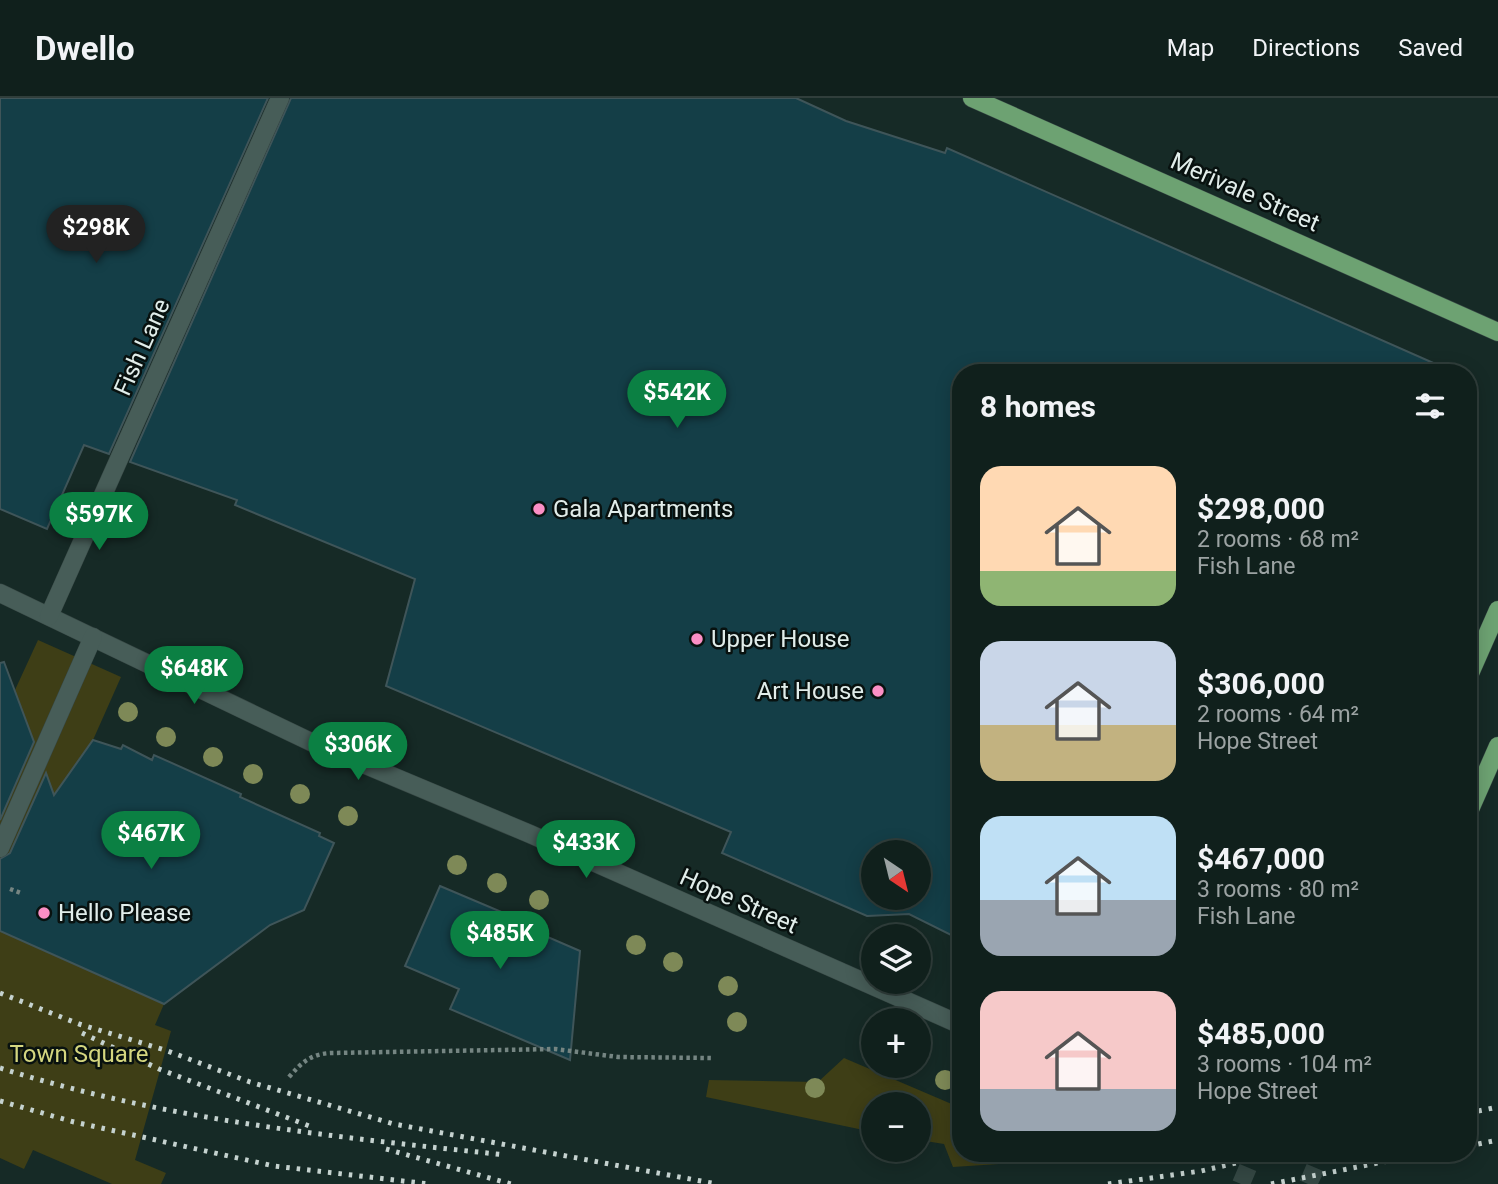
<!DOCTYPE html>
<html lang="en">
<head>
<meta charset="utf-8">
<style>
  :root { --surface:#10201c; --page:#1e2d29; --text:#f1f3f6; --muted:#9ca3a3; --line:#303e3b; --accent:#0b8043 }
  body { margin:0; font-family:Roboto,sans-serif; background:var(--page); color:var(--text); height:100vh; display:flex; flex-direction:column; font-size:26px; white-space:nowrap }
  * { box-sizing:border-box; margin:0 }
  p { font-size:23px; color:var(--muted) }
  .icon { flex:none; width:38px; height:38px; fill:none; stroke:currentColor; stroke-width:2; stroke-linecap:round; stroke-linejoin:round }
  .map { position:relative; flex:1; overflow:hidden }
  .details { position:absolute; left:952px; top:266px; width:525px; height:798px; display:flex; flex-direction:column; background:var(--surface); border-radius:28px; box-shadow:0 4px 18px #0003,0 0 0 2px var(--line) }
  .details>* { flex:none }
  .needle { width:46px; rotate:145deg }
  .fabs { position:absolute; left:861px; top:742px; display:grid; gap:14px }
  .fabs a { display:grid; place-items:center; width:70px; height:70px; border-radius:50%; background:var(--surface); box-shadow:0 4px 18px #0003,0 0 0 2px var(--line); font-size:35px }
  .price { position:absolute; translate:-50% -60px; padding:0 16px; border-radius:24px; background:var(--accent); color:#fff; font-size:23px; line-height:46px; filter:drop-shadow(0 2px 4px #0008) }
  .price::after { content:''; position:absolute; left:50%; top:42px; width:21px; height:16px; margin-left:-10px; background:inherit; clip-path:polygon(0 0,100% 0,50% 100%) }
  .price.active { background:#222; color:#fff }
  ul { padding:0; list-style:none }
  li { display:flex; align-items:center; gap:21px; height:175px; padding:0 28px }
  li span { display:grid; place-items:center; flex:none; width:196px; height:140px; border-radius:21px; color:#555 }
  li>.icon { margin-inline-start:auto }
  span .icon { width:84px; height:84px; fill:#fffc; stroke-width:1 }
  li b { font-size:30px }
  h2 { display:flex; justify-content:space-between; align-items:center; height:84px; padding:0 28px; font-size:30px }
  header { display:flex; align-items:center; gap:42px; box-sizing:border-box; height:98px; padding:0 35px; background:var(--surface); border-bottom:2px solid var(--line) }
  header strong { font-size:33px }
  nav { display:flex; gap:38px; margin-inline-start:auto; font-size:24px }
  .map>svg:first-child { display:block }
  .green { fill:#3e3e16 }
  .building { fill:#143e47; stroke:#3f5559; stroke-width:2; fill-rule:evenodd }
  .lines { fill:none; stroke-linecap:round; stroke-linejoin:round }
  .minor-tunnel { stroke:#344743; stroke-width:18; stroke-dasharray:18 9; stroke-linecap:butt }
  .primary-tunnel { stroke:#344743; stroke-width:18; stroke-dasharray:18 9; stroke-linecap:butt }
  .minor-casing { stroke:#374744; stroke-width:19 }
  .primary-casing { stroke:#374744; stroke-width:19 }
  .path { stroke:#758582; stroke-width:4.5; stroke-dasharray:3.5 3.5; stroke-linecap:butt }
  .minor { stroke:#475d58; stroke-width:18 }
  .primary { stroke:#6da272; stroke-width:18 }
  .rail { stroke:#c5d2cf; stroke-width:5; stroke-dasharray:3.5 7; stroke-linecap:butt }
  .tree { fill:#7e8957 }
  .poi-dot { fill:#fb8fc5; stroke:#08110f; stroke-width:2.5 }
  .labels { text-anchor:middle; stroke-width:5; stroke-linejoin:round; paint-order:stroke }
  .street-label { font-size:24px; fill:#e1edea; stroke:#08110f }
  .poi-label { font-size:24px; fill:#e1edea; stroke:#08110f; text-anchor:start }
  .park-label { font-size:24px; fill:#d4d67f; stroke:#08110f }
</style>
</head>
<body>
<header>
<strong>Dwello</strong>
<nav><a>Map</a><a>Directions</a><a>Saved</a></nav>
</header>
<div class="map">
<svg width="1498" height="1086" viewBox="0 0 1498 1086">
  <rect width="100%" height="100%" fill="#162a26"/>
  <g class="green">
    <path d="M 38,542 L 121,579 L 93,642 L 77,665 L 8,836 L 164,906 L 155,927 L 171,933 L 135,1062 L 166,1075 L 161,1086 L 112,1086 L 33,1052 L 24,1071 L 0,1060 L 0,672 L 24,618 L 15,592 Z"/>
    <path d="M 844,960 L 961,1010 L 961,1055 L 1026,1055 L 1029,1064 L 953,1069 L 944,1046 L 919,1042 L 919,1006 L 873,1006 L 873,1034 L 706,999 L 709,982 L 818,984 Z"/>
  </g>
  <g class="building">
    <path d="M 0,0 L 268,0 L 109,356 L 84,347 L 47,431 L 0,411 Z"/>
    <path d="M 291,0 L 796,0 L 846,23 L 945,55 L 947,50 L 1456,275 L 961,275 L 961,842 L 909,816 L 867,818 L 722,755 L 731,734 L 386,588 L 415,481 L 235,407 L 237,402 L 130,364 ZM 873,754 L 919,754 L 919,800 L 873,800 Z"/>
    <path d="M 4,564 L 34,644 L 0,722 L 0,565 Z"/>
    <path d="M 93,642 L 121,651 L 123,647 L 152,662 L 154,657 L 241,696 L 240,699 L 320,735 L 319,738 L 334,745 L 304,812 L 270,827 L 164,906 L 0,833 L 0,761 L 10,755 L 46,675 L 54,697 Z"/>
    <path d="M 440,788 L 537,829 L 536,834 L 580,853 L 570,962 L 450,911 L 459,891 L 405,868 Z"/>
  </g>
  <g class="lines">
    <path class="minor-tunnel" d="M 1310,1082 L 1318,1086"/>
    <g class="primary-tunnel">
      <path d="M 1241,1086 L 1254,1055"/>
      <path d="M 1308,1086 L 1321,1055"/>
    </g>
    <defs>
      <g id="minor">
        <path d="M 0,495 L 311,644 L 530,736 L 961,927"/>
        <path d="M 49,518 L 280,0"/>
        <path d="M 0,750 L 93,539"/>
      </g>
      <g id="primary">
        <path d="M 972,0 L 1498,234"/>
        <path d="M 1468,580 L 1498,512"/>
        <path d="M 1468,716 L 1498,648"/>
      </g>
    </defs>
    <use href="#minor" class="minor-casing"/>
    <use href="#primary" class="primary-casing"/>
    <g class="path">
      <path d="M 10,791 L 21,795"/>
      <path d="M 289,979 C 302,964 311,956 331,955 L 555,951 L 618,959 L 712,960"/>
    </g>
    <use href="#minor" class="minor"/>
    <use href="#primary" class="primary"/>
    <g class="rail">
      <path d="M 0,895 L 79,926 L 165,952 L 250,984 L 394,1026 L 717,1086"/>
      <path d="M 82,935 L 159,971 L 312,1029"/>
      <path d="M 0,970 C 165,1022 335,1039 506,1057"/>
      <path d="M 0,1003 L 74,1024 L 274,1068 L 429,1086"/>
      <path d="M 1468,1015 L 1498,1009"/>
      <path d="M 1468,1048 L 1498,1042"/>
      <path d="M 386,1051 L 511,1086"/>
      <path d="M 1108,1086 L 1201,1073 L 1280,1055"/>
      <path d="M 1271,1086 L 1429,1055"/>
    </g>
  </g>
  <g class="tree">
    <circle cx="128" cy="614" r="10"/>
    <circle cx="166" cy="639" r="10"/>
    <circle cx="213" cy="659" r="10"/>
    <circle cx="253" cy="676" r="10"/>
    <circle cx="300" cy="696" r="10"/>
    <circle cx="348" cy="718" r="10"/>
    <circle cx="457" cy="767" r="10"/>
    <circle cx="497" cy="785" r="10"/>
    <circle cx="539" cy="802" r="10"/>
    <circle cx="636" cy="847" r="10"/>
    <circle cx="673" cy="864" r="10"/>
    <circle cx="728" cy="888" r="10"/>
    <circle cx="737" cy="924" r="10"/>
    <circle cx="945" cy="982" r="10"/>
    <circle cx="815" cy="990" r="10"/>
  </g>
  <g class="poi-dot">
    <circle cx="539" cy="411" r="7"/>
    <circle cx="697" cy="541" r="7"/>
    <circle cx="878" cy="593" r="7"/>
    <circle cx="44" cy="815" r="7"/>
  </g>
  <g class="labels">
    <g class="street-label">
      <text transform="translate(1245 94) rotate(24)" y="8">Merivale Street</text>
      <text transform="translate(142 249) rotate(-66)" y="8">Fish Lane</text>
      <text transform="translate(739 803) rotate(24)" y="8">Hope Street</text>
    </g>
    <g class="poi-label">
      <text x="553" y="419">Gala Apartments</text>
      <text x="711" y="549">Upper House</text>
      <text x="864" y="601" text-anchor="end">Art House</text>
      <text x="58" y="823">Hello Please</text>
    </g>
    <g class="park-label">
      <text x="79" y="964">Town Square</text>
    </g>
  </g>
</svg>
<div class="fabs">
<a><svg class="needle" viewBox="-14 -14 28 28"><path d="M0-13l5 13h-10z" fill="#e53935"/><path d="M0 13l5-13h-10z" fill="#9ca3a3"/></svg></a>
<a><svg class="icon" aria-label="layers" viewBox="0 0 24 24"><path d="M12 4l9 5-9 5-9-5zM3 14l9 5 9-5"/></svg></a>
<a>+</a>
<a>−</a>
</div>
<b class="price active" style="left:96px;top:167px">$298K</b>
<b class="price" style="left:677px;top:332px">$542K</b>
<b class="price" style="left:99px;top:454px">$597K</b>
<b class="price" style="left:194px;top:608px">$648K</b>
<b class="price" style="left:358px;top:684px">$306K</b>
<b class="price" style="left:151px;top:773px">$467K</b>
<b class="price" style="left:586px;top:782px">$433K</b>
<b class="price" style="left:500px;top:873px">$485K</b>
<section class="details">
<h2>8 homes<svg class="icon" aria-label="filters" viewBox="0 0 24 24"><path d="M4 7h16M4 17h16"/><circle cx="9" cy="7" r="2"/><circle cx="15" cy="17" r="2"/></svg></h2>
<ul>
<li><span style="background:linear-gradient(#ffd9b3 75%,#8fb573 0)"><svg class="icon" aria-label="home" viewBox="0 0 24 24"><path d="M3 11l9-7 9 7M6 9v11h12V9"/></svg></span><div><b>$298,000</b><p>2 rooms · 68 m²</p><p>Fish Lane</p></div></li>
<li><span style="background:linear-gradient(#c9d6e8 60%,#c2b280 0)"><svg class="icon" aria-label="home" viewBox="0 0 24 24"><path d="M3 11l9-7 9 7M6 9v11h12V9"/></svg></span><div><b>$306,000</b><p>2 rooms · 64 m²</p><p>Hope Street</p></div></li>
<li><span style="background:linear-gradient(#bfe0f5 60%,#9aa5b1 0)"><svg class="icon" aria-label="home" viewBox="0 0 24 24"><path d="M3 11l9-7 9 7M6 9v11h12V9"/></svg></span><div><b>$467,000</b><p>3 rooms · 80 m²</p><p>Fish Lane</p></div></li>
<li><span style="background:linear-gradient(#f6c9c9 70%,#9aa5b1 0)"><svg class="icon" aria-label="home" viewBox="0 0 24 24"><path d="M3 11l9-7 9 7M6 9v11h12V9"/></svg></span><div><b>$485,000</b><p>3 rooms · 104 m²</p><p>Hope Street</p></div></li>
</ul>
</section>
</div>
</body>
</html>
